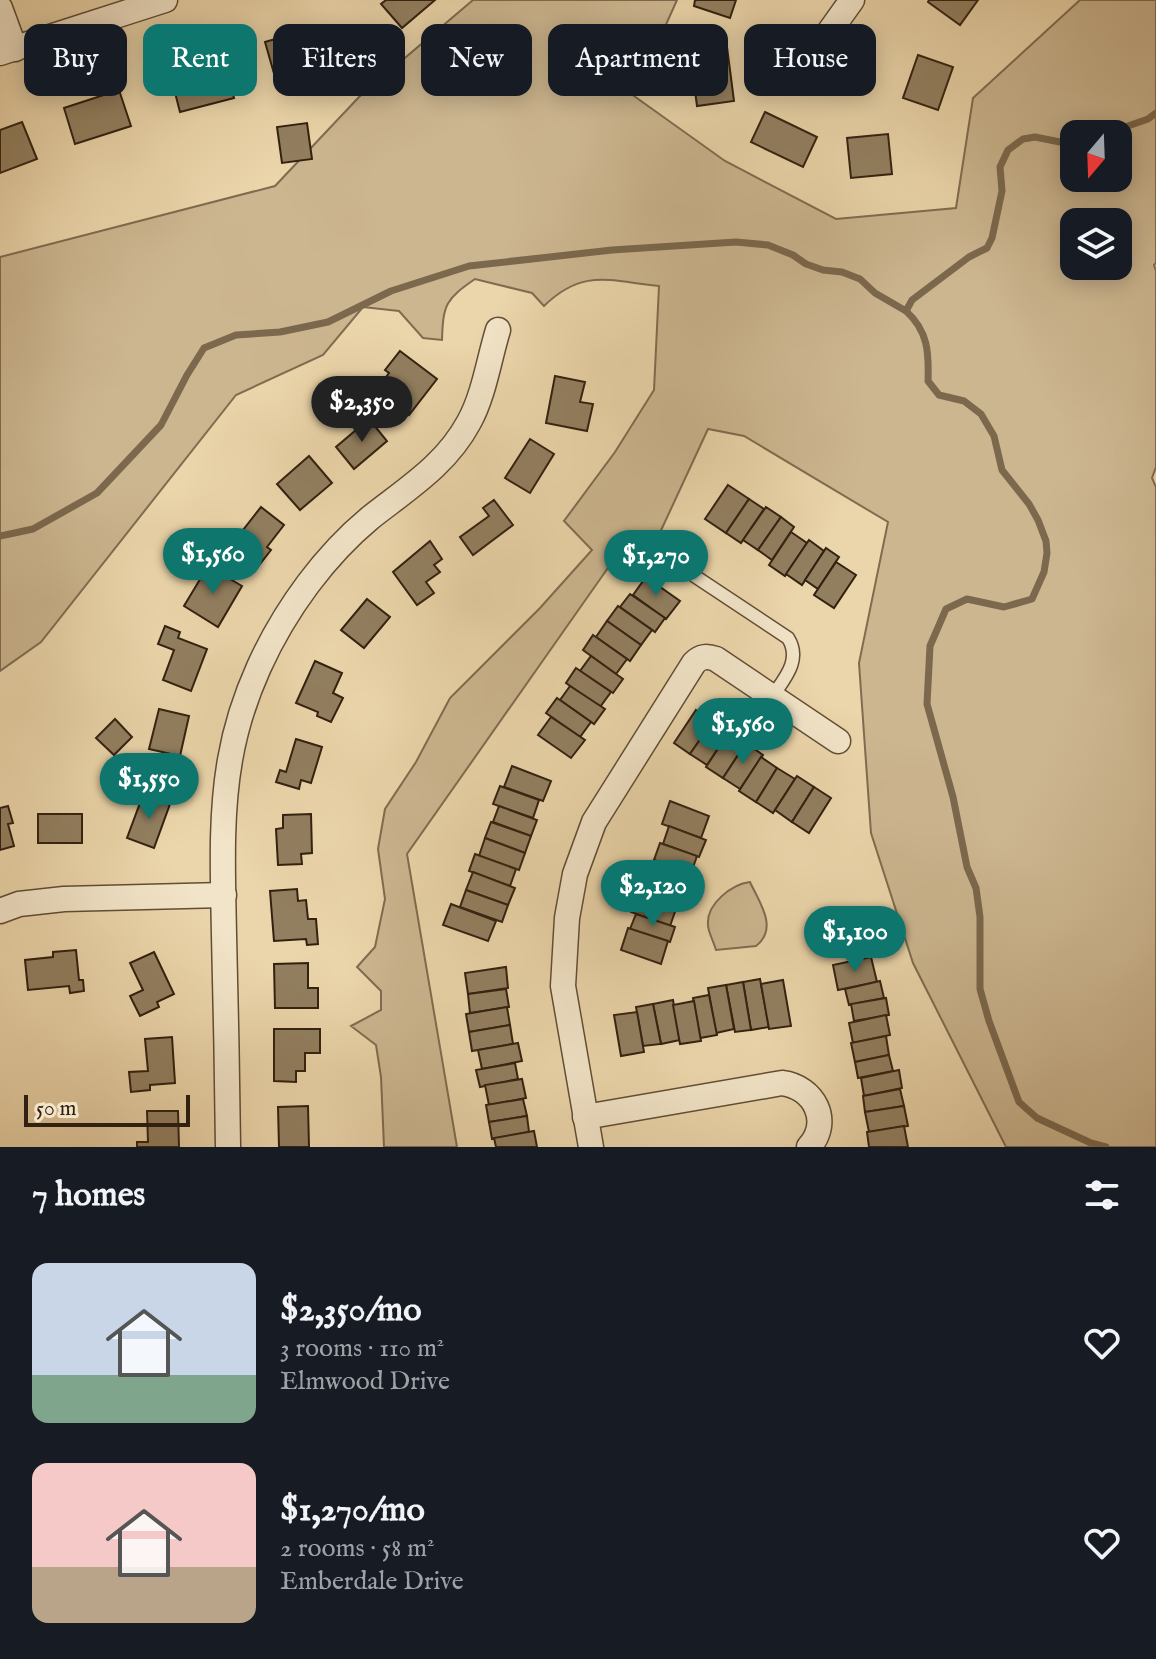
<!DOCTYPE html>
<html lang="en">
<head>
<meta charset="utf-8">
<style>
  :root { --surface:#171b24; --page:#20242c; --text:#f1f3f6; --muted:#9ea1a6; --accent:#0f766e }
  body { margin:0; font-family:"IM FELL English",serif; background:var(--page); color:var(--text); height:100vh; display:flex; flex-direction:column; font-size:30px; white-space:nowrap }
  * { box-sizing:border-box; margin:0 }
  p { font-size:26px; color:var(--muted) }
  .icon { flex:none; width:44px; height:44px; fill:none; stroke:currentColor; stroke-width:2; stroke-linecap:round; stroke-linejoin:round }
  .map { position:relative; height:1147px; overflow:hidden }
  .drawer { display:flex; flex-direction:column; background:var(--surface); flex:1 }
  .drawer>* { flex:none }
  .guide { position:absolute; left:24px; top:24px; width:1108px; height:72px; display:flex; gap:16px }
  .needle { width:52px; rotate:199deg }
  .buttons { position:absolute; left:1060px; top:120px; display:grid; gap:16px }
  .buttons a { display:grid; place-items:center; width:72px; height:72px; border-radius:16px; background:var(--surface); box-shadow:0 4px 20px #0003; font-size:40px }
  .scale { position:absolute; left:24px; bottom:20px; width:166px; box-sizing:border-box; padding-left:8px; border:4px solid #322110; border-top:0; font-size:22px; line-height:28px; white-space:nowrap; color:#322110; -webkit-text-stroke:6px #f2e4c8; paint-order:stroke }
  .price { position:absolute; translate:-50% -68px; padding:0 18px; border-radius:28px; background:var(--accent); color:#fff; font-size:26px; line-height:52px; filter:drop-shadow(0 2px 4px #0008) }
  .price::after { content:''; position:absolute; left:50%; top:48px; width:24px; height:18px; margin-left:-12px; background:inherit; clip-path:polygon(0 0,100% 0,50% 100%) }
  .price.current { background:#222; color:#fff }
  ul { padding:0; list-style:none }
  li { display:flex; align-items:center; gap:24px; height:200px; padding:0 32px }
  li span { display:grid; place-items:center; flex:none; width:224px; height:160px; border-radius:16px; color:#555 }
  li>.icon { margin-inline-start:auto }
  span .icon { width:96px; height:96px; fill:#fffc; stroke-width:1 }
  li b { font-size:34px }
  h2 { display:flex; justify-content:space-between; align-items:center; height:96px; padding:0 32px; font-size:34px }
  .pill { padding:0 28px; border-radius:16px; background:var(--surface); box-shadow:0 4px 20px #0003; font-size:28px; line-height:72px }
  .pill.current { background:var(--accent); color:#fff }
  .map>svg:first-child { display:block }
  .green { fill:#ccb690; stroke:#7f6c50; stroke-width:2; fill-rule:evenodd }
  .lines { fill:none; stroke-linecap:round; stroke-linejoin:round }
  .stream { stroke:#7b684d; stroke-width:7 }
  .building { fill:#927f60; stroke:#322110; stroke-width:2 }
  .lane-casing { stroke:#604e36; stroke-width:15 }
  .street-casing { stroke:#604e36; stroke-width:27 }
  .lane { stroke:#f2e4c8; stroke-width:12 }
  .street { stroke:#f2e4c8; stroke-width:24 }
</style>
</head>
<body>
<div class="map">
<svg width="1156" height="1147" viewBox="0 0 1156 1147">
  <rect width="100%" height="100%" fill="#ebd5aa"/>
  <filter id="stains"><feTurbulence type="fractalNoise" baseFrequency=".0025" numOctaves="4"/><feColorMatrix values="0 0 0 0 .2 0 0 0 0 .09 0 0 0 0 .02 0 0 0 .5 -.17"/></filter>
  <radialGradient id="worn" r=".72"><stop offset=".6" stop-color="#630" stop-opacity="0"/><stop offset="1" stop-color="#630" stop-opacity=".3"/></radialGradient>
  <g class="green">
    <path d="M 473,0 L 677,0 L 634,96 L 725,161 L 836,219 L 956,208 L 973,98 L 1080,0 L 1156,0 L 1156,263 L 1154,265 L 1156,271 L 1156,467 L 1152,478 L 1156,487 L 1156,1147 L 1006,1147 L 913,963 L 871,833 L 859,663 L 888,522 L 744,436 L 708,429 L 651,552 L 610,565 L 407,854 L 457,1147 L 384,1147 L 381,1077 L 376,1045 L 351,1026 L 381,1010 L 381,991 L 357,967 L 375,947 L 385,899 L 378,849 L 385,809 L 416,762 L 450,698 L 540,608 L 592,550 L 564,521 L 615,452 L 654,390 L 659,286 C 609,281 583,268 544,306 L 532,293 L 475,279 C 446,299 443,304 442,340 L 423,338 L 399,311 L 363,307 L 323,355 L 236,395 L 41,642 L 0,671 L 0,257 L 275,186 L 359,97 ZM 1074,134 L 1118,134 L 1118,178 L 1074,178 ZM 1074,222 L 1118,222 L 1118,266 L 1074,266 Z"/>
    <path d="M 750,882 C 759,902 779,928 756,946 L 716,950 C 714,942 708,932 708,925 C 706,904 732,884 750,882 Z"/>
  </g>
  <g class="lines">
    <g class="stream">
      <path d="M 1105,134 L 1148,119 L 1156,113"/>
      <path d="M 906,311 C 928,331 929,352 928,381 L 939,395 L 964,401 L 981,414 L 994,436 L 1002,470 L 1029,504 L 1038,520 L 1046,541 L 1047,553 L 1044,572 L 1032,599 L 1004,607 L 967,599 L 946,609 L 930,646 L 927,704 L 953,797 L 967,867 L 976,888 L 980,917 L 980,989 L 989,1021 L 1019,1102 L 1037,1118 L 1091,1143 L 1106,1147"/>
      <path d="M 0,536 L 33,529 L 97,493 L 161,425 L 187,375 L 204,348 L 236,335 L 280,332 L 328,322 L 391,291 L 469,266 L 612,250 L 736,242 L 768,245 L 793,255 L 806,264 L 823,270 L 842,272 L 860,279 L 875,293 L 906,311 L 912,300 L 969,257 L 987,248 L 992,238 L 1002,191 L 1000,167 L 1008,150 L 1023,139 L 1035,137 L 1060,142 L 1074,140"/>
    </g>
  </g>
  <g class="building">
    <path d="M 386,0 L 435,0 L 402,28 L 381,4 Z"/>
    <path d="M 695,0 L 736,0 L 730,18 L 694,6 Z"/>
    <path d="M 929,0 L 978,0 L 960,25 L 928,2 Z"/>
    <path d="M 321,26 L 331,61 L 275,77 L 265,42 Z"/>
    <path d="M 727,47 L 734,101 L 697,106 L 690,52 Z"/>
    <path d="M 918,55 L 953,67 L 938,110 L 903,98 Z"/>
    <path d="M 225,63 L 234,98 L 180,112 L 171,77 Z"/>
    <path d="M 119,90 L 131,126 L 75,144 L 64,108 Z"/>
    <path d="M 765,112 L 817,137 L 803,167 L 751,142 Z"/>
    <path d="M 22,122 L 37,159 L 0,173 L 0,130 Z"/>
    <path d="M 307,123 L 312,159 L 282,163 L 277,127 Z"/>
    <path d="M 888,134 L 892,174 L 851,178 L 847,138 Z"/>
    <path d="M 400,351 L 437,379 L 409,415 L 376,391 L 389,373 L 385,370 Z"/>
    <path d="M 555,376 L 585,382 L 580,402 L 593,404 L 587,431 L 546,423 Z"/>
    <path d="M 369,419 L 387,441 L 354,469 L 336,447 Z"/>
    <path d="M 530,439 L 554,454 L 530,493 L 505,478 Z"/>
    <path d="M 309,456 L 332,483 L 300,510 L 277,484 Z"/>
    <path d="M 728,485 L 749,499 L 726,533 L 705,519 Z"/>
    <path d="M 749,499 L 764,509 L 741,543 L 726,533 Z"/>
    <path d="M 494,500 L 513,525 L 473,555 L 460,537 L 489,516 L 483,508 Z"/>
    <path d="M 261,507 L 284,525 L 267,547 L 271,550 L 256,569 L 229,548 Z"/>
    <path d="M 766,507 L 781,517 L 758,550 L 743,540 Z"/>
    <path d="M 781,517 L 794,527 L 772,560 L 758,550 Z"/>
    <path d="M 791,532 L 807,543 L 785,576 L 769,565 Z"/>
    <path d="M 809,540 L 824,551 L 802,585 L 786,574 Z"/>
    <path d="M 430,541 L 442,559 L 434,565 L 440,572 L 426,582 L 434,593 L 417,605 L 393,572 Z"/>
    <path d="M 826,548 L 839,557 L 818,589 L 805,580 Z"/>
    <path d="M 836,562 L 856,575 L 834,608 L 814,595 Z"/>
    <path d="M 208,566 L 242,586 L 218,627 L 184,606 Z"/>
    <path d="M 646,577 L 680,601 L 666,619 L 633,595 Z"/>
    <path d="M 630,594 L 665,618 L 655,632 L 620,607 Z"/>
    <path d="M 367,599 L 390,617 L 364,648 L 341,630 Z"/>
    <path d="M 618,606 L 652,630 L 641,645 L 607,621 Z"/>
    <path d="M 607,621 L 641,645 L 630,661 L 596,637 Z"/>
    <path d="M 165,626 L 180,632 L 178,638 L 207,649 L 191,691 L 163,680 L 174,650 L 158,644 Z"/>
    <path d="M 593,635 L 627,659 L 616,674 L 583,650 Z"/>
    <path d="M 591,656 L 623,679 L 613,693 L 580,671 Z"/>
    <path d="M 315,661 L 342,673 L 333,693 L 343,698 L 331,722 L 317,716 L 318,712 L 296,703 Z"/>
    <path d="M 576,668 L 611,692 L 600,707 L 566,683 Z"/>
    <path d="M 570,686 L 605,709 L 594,724 L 560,700 Z"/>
    <path d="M 557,698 L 591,722 L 580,737 L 546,713 Z"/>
    <path d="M 159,709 L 189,716 L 180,756 L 149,749 Z"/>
    <path d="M 696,710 L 713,721 L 690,754 L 674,743 Z"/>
    <path d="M 551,717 L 585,740 L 571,758 L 538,735 Z"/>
    <path d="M 115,719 L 132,737 L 114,755 L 96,738 Z"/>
    <path d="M 713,721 L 729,732 L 707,765 L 690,754 Z"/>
    <path d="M 729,732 L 746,743 L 723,778 L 706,767 Z"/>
    <path d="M 296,739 L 322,747 L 311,783 L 301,780 L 299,789 L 276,782 L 280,770 L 286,772 Z"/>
    <path d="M 746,743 L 763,755 L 740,789 L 723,778 Z"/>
    <path d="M 761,757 L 777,768 L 756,802 L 739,791 Z"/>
    <path d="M 512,766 L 551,781 L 543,801 L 504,787 Z"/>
    <path d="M 777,768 L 795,779 L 773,813 L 756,802 Z"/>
    <path d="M 797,776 L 814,787 L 792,822 L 775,810 Z"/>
    <path d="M 500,786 L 539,800 L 533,818 L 493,804 Z"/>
    <path d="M 814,787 L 831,798 L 809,833 L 792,822 Z"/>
    <path d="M 143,795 L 170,804 L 154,848 L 127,838 Z"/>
    <path d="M 670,801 L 709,816 L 701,838 L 662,824 Z"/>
    <path d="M 8,806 L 13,823 L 8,824 L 14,846 L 0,850 L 0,808 Z"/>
    <path d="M 499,806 L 537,820 L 531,836 L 493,822 Z"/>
    <rect x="38" y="814" width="44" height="29"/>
    <path d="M 311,814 L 312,853 L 301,854 L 302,864 L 278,865 L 276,829 L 283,828 L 283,815 Z"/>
    <path d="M 491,822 L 531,836 L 525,853 L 485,838 Z"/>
    <path d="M 669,826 L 706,840 L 699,857 L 663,844 Z"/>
    <path d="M 485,838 L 525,853 L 519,870 L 479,856 Z"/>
    <path d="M 660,843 L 697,856 L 691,873 L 654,860 Z"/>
    <path d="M 475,854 L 516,869 L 510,886 L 469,871 Z"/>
    <path d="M 654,860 L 691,873 L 685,890 L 649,877 Z"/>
    <path d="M 473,872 L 515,888 L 508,905 L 466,890 Z"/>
    <path d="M 647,877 L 683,890 L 677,906 L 641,893 Z"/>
    <path d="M 297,889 L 298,901 L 306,900 L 308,919 L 316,919 L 318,944 L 307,945 L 306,939 L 274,941 L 270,891 Z"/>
    <path d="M 466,890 L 508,905 L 502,922 L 460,907 Z"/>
    <path d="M 639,892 L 677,906 L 670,926 L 631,912 Z"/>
    <path d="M 451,904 L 496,921 L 488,941 L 443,925 Z"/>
    <path d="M 636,914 L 675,927 L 670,942 L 630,929 Z"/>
    <path d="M 628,928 L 668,941 L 661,964 L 621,950 Z"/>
    <path d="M 76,950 L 79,980 L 83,980 L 84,991 L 70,993 L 69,986 L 28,990 L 25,960 L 53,957 L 53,952 Z"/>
    <path d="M 154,952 L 174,994 L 157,1002 L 159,1007 L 140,1016 L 130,996 L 143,990 L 130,963 Z"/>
    <path d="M 871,957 L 877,982 L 838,990 L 833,965 Z"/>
    <path d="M 308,963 L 308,988 L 318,988 L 318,1008 L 275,1008 L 274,964 Z"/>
    <path d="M 506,967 L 508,988 L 468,994 L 465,973 Z"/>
    <path d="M 760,979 L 769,1027 L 751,1030 L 743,982 Z"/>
    <path d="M 783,980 L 791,1026 L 769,1029 L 761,984 Z"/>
    <path d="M 880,981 L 884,998 L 849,1005 L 845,989 Z"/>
    <path d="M 743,982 L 751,1030 L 735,1032 L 726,985 Z"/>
    <path d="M 726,985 L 734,1029 L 716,1033 L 708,988 Z"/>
    <path d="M 506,989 L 509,1007 L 470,1013 L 468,994 Z"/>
    <path d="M 709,995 L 717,1035 L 700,1038 L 693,998 Z"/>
    <path d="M 886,998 L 889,1015 L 854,1021 L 851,1004 Z"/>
    <path d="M 673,1000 L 680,1040 L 661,1044 L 653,1004 Z"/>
    <path d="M 694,1001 L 701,1041 L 680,1044 L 673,1005 Z"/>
    <path d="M 653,1004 L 661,1044 L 643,1046 L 636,1007 Z"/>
    <path d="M 507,1007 L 510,1025 L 469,1032 L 466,1014 Z"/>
    <path d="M 637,1012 L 644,1052 L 621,1056 L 614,1015 Z"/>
    <path d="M 886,1015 L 890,1035 L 853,1043 L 849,1023 Z"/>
    <path d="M 510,1025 L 513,1044 L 472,1051 L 469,1032 Z"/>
    <path d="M 274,1029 L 320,1029 L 320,1053 L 305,1053 L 305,1071 L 296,1071 L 296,1082 L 274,1081 Z"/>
    <path d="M 886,1036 L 889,1055 L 855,1062 L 851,1043 Z"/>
    <path d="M 172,1037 L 175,1083 L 150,1085 L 150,1090 L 131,1092 L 129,1072 L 148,1071 L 145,1039 Z"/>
    <path d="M 518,1043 L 522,1061 L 482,1069 L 478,1050 Z"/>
    <path d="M 889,1055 L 893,1071 L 858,1078 L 855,1062 Z"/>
    <path d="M 515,1063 L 518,1079 L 480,1087 L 476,1070 Z"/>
    <path d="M 899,1070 L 902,1088 L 864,1096 L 861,1078 Z"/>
    <path d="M 522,1079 L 526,1098 L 489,1105 L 485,1085 Z"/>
    <path d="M 900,1089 L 904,1106 L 865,1112 L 863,1096 Z"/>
    <path d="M 523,1099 L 527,1116 L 489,1122 L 486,1105 Z"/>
    <path d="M 308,1106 L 309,1147 L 279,1147 L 278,1107 Z"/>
    <path d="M 904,1106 L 908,1126 L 869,1132 L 865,1112 Z"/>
    <path d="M 147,1111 L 178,1111 L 179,1147 L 137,1147 L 137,1142 L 148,1142 Z"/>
    <path d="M 527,1116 L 529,1132 L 492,1139 L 489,1122 Z"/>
    <path d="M 904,1126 L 908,1147 L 869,1147 L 867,1132 Z"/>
    <path d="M 534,1131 L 537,1147 L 496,1147 L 494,1138 Z"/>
  </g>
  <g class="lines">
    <defs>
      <path id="lane" d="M 681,567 L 788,638 C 802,660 784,679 772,697"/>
      <g id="street">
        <path d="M 0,8 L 15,49"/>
        <path d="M 822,42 L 852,0"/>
        <path d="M 0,53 L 165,0"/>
        <path d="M 0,911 L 19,904 L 64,899 L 224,895"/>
        <path d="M 585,1117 L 782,1083 C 814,1087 832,1121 809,1147"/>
        <path d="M 228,1147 C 227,1076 226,1006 224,935 C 223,877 220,817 230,760 C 241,696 270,635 308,584 C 326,560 347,537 370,518 C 408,488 446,465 469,422 C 484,395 489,359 498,330"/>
        <path d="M 591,1147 L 563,986 L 567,918 L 575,874 L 594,822 L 694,663 C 701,656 707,656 716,659 L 838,741"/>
      </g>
    </defs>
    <use href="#lane" class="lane-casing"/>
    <use href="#street" class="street-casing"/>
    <use href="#lane" class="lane"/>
    <use href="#street" class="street"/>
  </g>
  <rect width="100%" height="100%" filter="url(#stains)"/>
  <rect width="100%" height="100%" fill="url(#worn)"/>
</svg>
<div class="buttons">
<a><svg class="needle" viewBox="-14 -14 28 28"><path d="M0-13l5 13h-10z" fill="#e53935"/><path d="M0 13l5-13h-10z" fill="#9ea1a6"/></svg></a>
<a><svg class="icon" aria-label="layers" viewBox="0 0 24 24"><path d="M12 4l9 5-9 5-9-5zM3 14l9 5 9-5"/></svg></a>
</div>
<div class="scale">50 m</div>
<b class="price current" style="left:362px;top:444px">$2,350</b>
<b class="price" style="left:213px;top:596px">$1,560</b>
<b class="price" style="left:656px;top:598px">$1,270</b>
<b class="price" style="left:743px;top:766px">$1,560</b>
<b class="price" style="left:149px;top:821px">$1,550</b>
<b class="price" style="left:653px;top:928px">$2,120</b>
<b class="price" style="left:855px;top:974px">$1,100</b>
<div class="guide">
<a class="pill">Buy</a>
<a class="pill current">Rent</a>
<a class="pill">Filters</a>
<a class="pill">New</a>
<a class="pill">Apartment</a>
<a class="pill">House</a>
</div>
</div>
<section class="drawer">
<h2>7 homes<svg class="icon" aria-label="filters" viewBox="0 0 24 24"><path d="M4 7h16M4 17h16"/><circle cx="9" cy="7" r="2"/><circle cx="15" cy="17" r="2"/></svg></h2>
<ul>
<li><span style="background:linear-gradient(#c9d6e8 70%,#7fa58c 0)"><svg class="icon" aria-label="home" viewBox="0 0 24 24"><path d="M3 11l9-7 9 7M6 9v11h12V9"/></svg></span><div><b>$2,350/mo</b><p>3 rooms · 110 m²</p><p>Elmwood Drive</p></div><svg class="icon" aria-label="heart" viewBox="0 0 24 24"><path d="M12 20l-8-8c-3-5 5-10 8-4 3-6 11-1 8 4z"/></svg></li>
<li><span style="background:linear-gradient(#f6c9c9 65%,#b9a48a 0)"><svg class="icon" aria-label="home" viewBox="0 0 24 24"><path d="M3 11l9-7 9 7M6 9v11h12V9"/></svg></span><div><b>$1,270/mo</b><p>2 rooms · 58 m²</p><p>Emberdale Drive</p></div><svg class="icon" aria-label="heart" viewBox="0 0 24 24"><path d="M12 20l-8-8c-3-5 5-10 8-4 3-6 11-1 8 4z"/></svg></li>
</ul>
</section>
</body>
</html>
